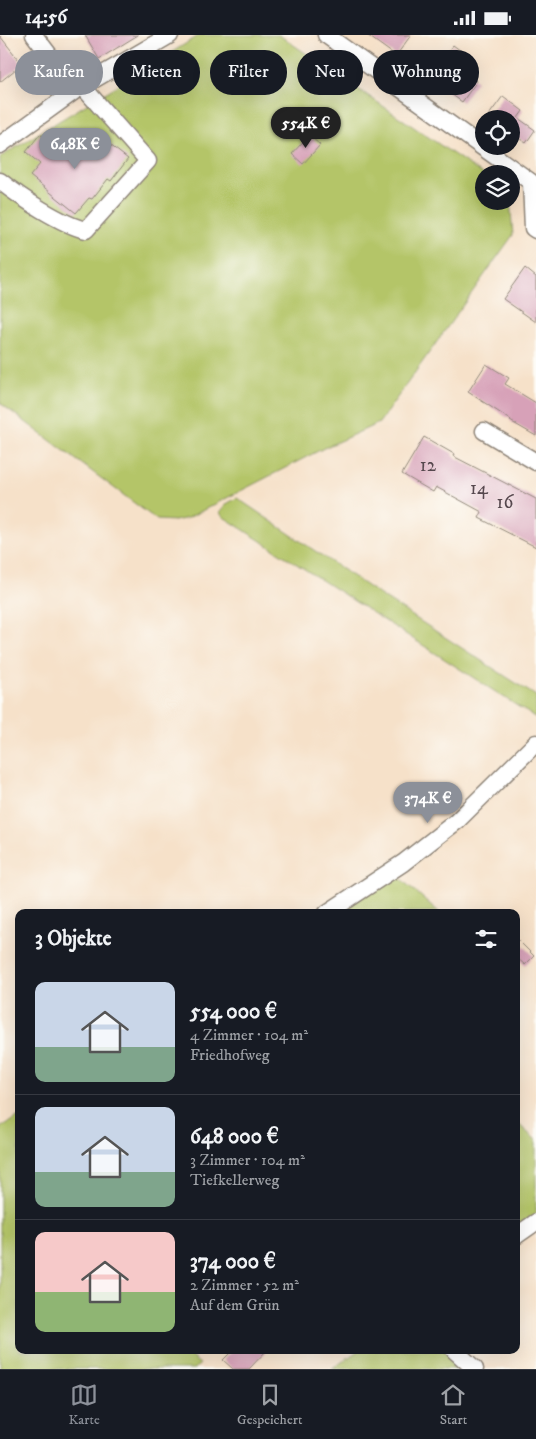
<!DOCTYPE html>
<html lang="de">
<head>
<meta charset="utf-8">
<style>
  :root { --surface:#171b24; --page:#20242c; --text:#f1f3f6; --muted:#9ea1a6; --line:#363941; --accent:#8c9099 }
  body { margin:0; font-family:"IM FELL DW Pica",serif; background:var(--page); color:var(--text); height:100vh; display:flex; flex-direction:column; font-size:19px; white-space:nowrap }
  * { box-sizing:border-box; margin:0 }
  p { font-size:16px; color:var(--muted) }
  .icon { flex:none; width:28px; height:28px; fill:none; stroke:currentColor; stroke-width:2; stroke-linecap:round; stroke-linejoin:round }
  .map { position:relative; flex:1; overflow:hidden }
  .drawer { position:absolute; left:15px; top:874px; width:505px; height:445px; display:flex; flex-direction:column; background:var(--surface); border-radius:10px; box-shadow:0 5px 20px #0002 }
  .drawer>* { flex:none }
  .top-card { position:absolute; left:15px; top:15px; width:506px; height:45px; display:flex; gap:10px }
  .tools { position:absolute; left:475px; top:75px; display:grid; gap:10px }
  .tools a { display:grid; place-items:center; width:45px; height:45px; border-radius:50%; background:var(--surface); box-shadow:0 5px 20px #0002; font-size:25px }
  .price { position:absolute; translate:-50% -42px; padding:0 11px; border-radius:18px; background:var(--accent); color:#fff; font-size:16px; line-height:32px; filter:drop-shadow(0 1px 2px #0008) }
  .price::after { content:''; position:absolute; left:50%; top:30px; width:15px; height:11px; margin-left:-8px; background:inherit; clip-path:polygon(0 0,100% 0,50% 100%) }
  .price.selected { background:#222; color:#fff }
  ul { padding:0; list-style:none }
  li { display:flex; align-items:center; gap:15px; height:125px; padding:0 20px }
  li+li { border-top:1px solid var(--line) }
  li span { display:grid; place-items:center; flex:none; width:140px; height:100px; border-radius:10px; color:#555 }
  li>.icon { margin-inline-start:auto }
  span .icon { width:60px; height:60px; fill:#fffc; stroke-width:1 }
  li b { font-size:21px }
  h2 { display:flex; justify-content:space-between; align-items:center; height:60px; padding:0 20px; font-size:21px }
  .tag { padding:0 18px; border-radius:22px; background:var(--surface); box-shadow:0 5px 20px #0002; font-size:18px; line-height:45px }
  .tag.selected { background:var(--accent); color:#fff }
  .status { display:flex; justify-content:space-between; align-items:center; height:35px; padding:0 25px; background:var(--surface); direction:ltr }
  .status svg { height:14px; fill:currentColor }
  .tab-bar { display:flex; justify-content:space-around; align-items:center; height:70px; border-top:1px solid var(--line); background:var(--surface); font-size:14px; color:var(--muted) }
  .tab-bar a { display:grid; justify-items:center; gap:2px }
  .tab-bar .selected { color:var(--accent) }
  .map>svg:first-child { display:block }
  .green { fill:#b4c568; stroke:#70784a }
  .building { fill:#d7a1b8 }
  .lines { fill:none; stroke-linecap:round; stroke-linejoin:round }
  .minor-casing { stroke:#90867a; stroke-width:19 }
  .minor { stroke:#fff; stroke-width:16 }
  .labels { text-anchor:middle; stroke-width:4; stroke-linejoin:round; paint-order:stroke }
  .number-label { font-size:19px; fill:#56484e }
</style>
</head>
<body>
<div class="status"><b>14:56</b><svg viewBox="0 0 49 12"><path d="M0 12V9h3v3zM5 12V6h3v6zM10 12V3h3v9zM15 12V0h3v12zM26 1h20v11H26zM47 4h2v5h-2z"/></svg></div>
<div class="map">
<svg width="536" height="1334" viewBox="0 0 536 1334">
  <rect width="100%" height="100%" fill="#fdfcf7"/>
  <filter id="ink" filterUnits="userSpaceOnUse"><feTurbulence type="fractalNoise" baseFrequency=".02" numOctaves="2"/><feDisplacementMap in="SourceGraphic" scale="10" xChannelSelector="R" yChannelSelector="G"/><feConvolveMatrix kernelMatrix="1 2 1 2 8 2 1 2 1" color-interpolation-filters="sRGB"/></filter>
  <filter id="wash" filterUnits="userSpaceOnUse"><feTurbulence type="fractalNoise" baseFrequency=".0096" numOctaves="4" result="noise"/><feDisplacementMap in="SourceGraphic" scale="20" xChannelSelector="R" yChannelSelector="G"/><feGaussianBlur stdDeviation="1.12" result="paint"/><feColorMatrix in="noise" values="0 0 0 0 0 0 0 0 0 0 0 0 0 0 0 0 0 1.4 0 .05"/><feComposite in="paint" operator="in"/></filter>
  <g filter="url(#wash)">
    <rect width="100%" height="100%" fill="#f6e1c9"/>
    <g class="green">
      <path d="M 200,0 L 279,0 L 484,140 L 484,166 L 510,166 L 513,200 L 379,388 L 324,413 L 188,483 L 175,486 L 157,485 L 0,368 L 0,122 Z"/>
      <path d="M 237,463 L 386,564 L 536,661 L 536,683 L 222,481 L 220,477 L 228,468 Z"/>
      <path d="M 394,838 L 439,877 L 334,878 Z"/>
      <path d="M 19,1081 L 19,1315 L 198,1315 L 191,1322 L 200,1329 L 195,1334 L 0,1334 L 0,1093 Z"/>
      <path d="M 516,1087 L 536,1105 L 536,1180 L 516,1194 Z"/>
      <path d="M 359,1315 L 444,1315 L 461,1334 L 332,1334 Z"/>
    </g>
    <g id="blocks">
      <g class="building">
        <path d="M 85,0 L 138,0 L 99,24 Z"/>
        <path d="M 367,0 L 411,0 L 396,21 Z"/>
        <path d="M 0,1 L 22,29 L 0,47 Z"/>
        <path d="M 453,10 L 472,24 L 463,35 L 477,46 L 462,67 L 429,43 Z"/>
        <path d="M 503,61 L 523,76 L 518,83 L 535,95 L 526,108 L 511,98 L 511,84 L 486,84 Z"/>
        <path d="M 40,99 L 74,126 L 96,99 L 128,124 L 111,146 L 108,144 L 92,164 L 89,163 L 76,178 L 30,141 L 40,129 L 26,117 Z"/>
        <path d="M 309,100 L 320,110 L 303,129 L 292,119 Z"/>
        <path d="M 525,233 L 536,242 L 536,287 L 503,264 Z"/>
        <path d="M 486,329 L 509,343 L 505,349 L 536,368 L 536,401 L 510,386 L 511,385 L 468,357 Z"/>
        <path d="M 424,402 L 454,419 L 453,421 L 536,464 L 536,512 L 479,483 L 482,477 L 436,452 L 433,457 L 402,439 Z"/>
        <path d="M 516,903 L 534,921 L 525,930 L 516,922 Z"/>
        <path d="M 233,1315 L 267,1315 L 249,1334 L 233,1334 L 223,1325 Z"/>
      </g>
    </g>
  </g>
  <g filter="url(#ink)">
    <use href="#blocks" fill-opacity="0" stroke="#90867a" stroke-width="1"/>
    <g class="lines">
      <defs>
        <g id="minor">
          <path d="M 34,0 L 76,55"/>
          <path d="M 326,0 L 531,147 L 533,193 L 536,195"/>
          <path d="M 0,110 L 76,55 L 170,0"/>
          <path d="M 0,146 C 20,162 62,190 86,195 L 148,126 L 83,52"/>
          <path d="M 484,396 L 536,427"/>
          <path d="M 327,878 L 403,828 L 457,786 L 536,708"/>
          <path d="M 516,1201 L 536,1187"/>
          <path d="M 454,1315 L 475,1334"/>
        </g>
      </defs>
      <use href="#minor" class="minor-casing"/>
      <use href="#minor" class="minor"/>
    </g>
  </g>
  <g class="labels">
    <g class="number-label">
      <text x="428" y="436">12</text>
      <text x="479" y="459">14</text>
      <text x="505" y="473">16</text>
    </g>
  </g>
</svg>
<div class="tools">
<a><svg class="icon" aria-label="locate" viewBox="0 0 24 24"><circle cx="12" cy="12" r="6"/><path d="M12 2v4M12 18v4M2 12h4M18 12h4"/></svg></a>
<a><svg class="icon" aria-label="layers" viewBox="0 0 24 24"><path d="M12 4l9 5-9 5-9-5zM3 14l9 5 9-5"/></svg></a>
</div>
<b class="price selected" style="left:306px;top:114px">554K €</b>
<b class="price" style="left:75px;top:135px">648K €</b>
<b class="price" style="left:428px;top:789px">374K €</b>
<div class="top-card">
<a class="tag selected">Kaufen</a>
<a class="tag">Mieten</a>
<a class="tag">Filter</a>
<a class="tag">Neu</a>
<a class="tag">Wohnung</a>
</div>
<section class="drawer">
<h2>3 Objekte<svg class="icon" aria-label="filters" viewBox="0 0 24 24"><path d="M4 7h16M4 17h16"/><circle cx="9" cy="7" r="2"/><circle cx="15" cy="17" r="2"/></svg></h2>
<ul>
<li><span style="background:linear-gradient(#c9d6e8 65%,#7fa58c 0)"><svg class="icon" aria-label="home" viewBox="0 0 24 24"><path d="M3 11l9-7 9 7M6 9v11h12V9"/></svg></span><div><b>554 000 €</b><p>4 Zimmer · 104 m²</p><p>Friedhofweg</p></div></li>
<li><span style="background:linear-gradient(#c9d6e8 65%,#7fa58c 0)"><svg class="icon" aria-label="home" viewBox="0 0 24 24"><path d="M3 11l9-7 9 7M6 9v11h12V9"/></svg></span><div><b>648 000 €</b><p>3 Zimmer · 104 m²</p><p>Tiefkellerweg</p></div></li>
<li><span style="background:linear-gradient(#f6c9c9 60%,#8fb573 0)"><svg class="icon" aria-label="home" viewBox="0 0 24 24"><path d="M3 11l9-7 9 7M6 9v11h12V9"/></svg></span><div><b>374 000 €</b><p>2 Zimmer · 52 m²</p><p>Auf dem Grün</p></div></li>
</ul>
</section>
</div>
<nav class="tab-bar">
<a class="selected"><svg class="icon" aria-label="map" viewBox="0 0 24 24"><path d="M3 6l6-2 6 2 6-2v14l-6 2-6-2-6 2zM9 4v14M15 6v14"/></svg>Karte</a>
<a><svg class="icon" aria-label="saved" viewBox="0 0 24 24"><path d="M7 4h10v16l-5-4-5 4z"/></svg>Gespeichert</a>
<a><svg class="icon" aria-label="home" viewBox="0 0 24 24"><path d="M3 11l9-7 9 7M6 9v11h12V9"/></svg>Start</a>
</nav>
</body>
</html>
